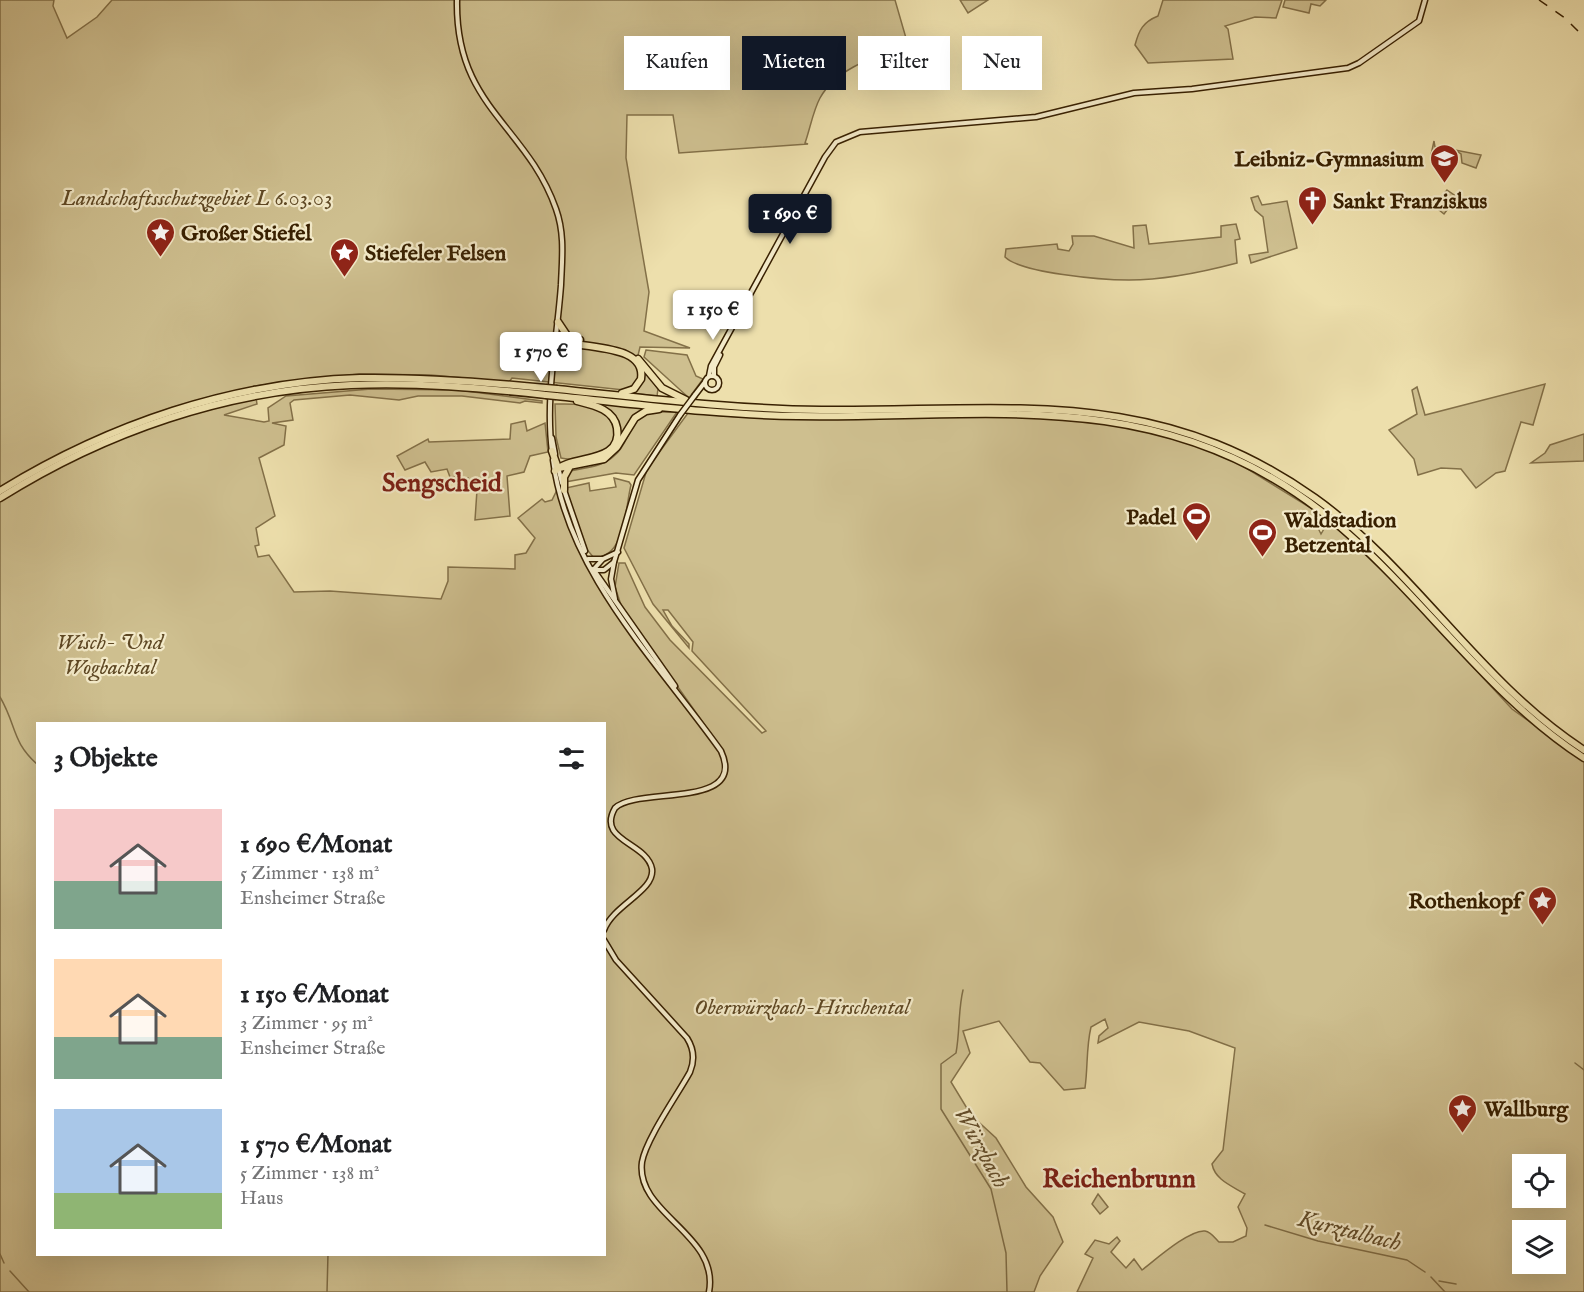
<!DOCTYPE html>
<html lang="de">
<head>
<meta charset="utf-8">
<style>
  :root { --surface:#fff; --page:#f6f6f6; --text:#202124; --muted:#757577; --accent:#111827 }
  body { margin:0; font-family:"IM FELL English",serif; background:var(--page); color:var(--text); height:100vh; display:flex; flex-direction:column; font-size:22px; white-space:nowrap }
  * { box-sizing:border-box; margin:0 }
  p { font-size:20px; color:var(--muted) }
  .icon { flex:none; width:33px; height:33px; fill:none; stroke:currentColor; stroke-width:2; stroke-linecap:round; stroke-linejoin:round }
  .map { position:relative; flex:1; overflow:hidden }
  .details { position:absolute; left:36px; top:722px; width:570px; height:534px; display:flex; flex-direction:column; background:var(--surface); border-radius:0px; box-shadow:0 6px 24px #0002 }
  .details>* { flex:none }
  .guide { position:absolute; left:624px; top:36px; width:570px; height:54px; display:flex; gap:12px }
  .tools { position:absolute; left:1512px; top:1154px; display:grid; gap:12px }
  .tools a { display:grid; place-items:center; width:54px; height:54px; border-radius:0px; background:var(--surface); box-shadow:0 6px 24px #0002; font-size:30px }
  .price { position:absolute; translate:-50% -51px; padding:0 14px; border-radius:6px; background:#fff; color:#222; font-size:20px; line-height:39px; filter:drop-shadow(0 2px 3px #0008) }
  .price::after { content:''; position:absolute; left:50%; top:36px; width:18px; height:14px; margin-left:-9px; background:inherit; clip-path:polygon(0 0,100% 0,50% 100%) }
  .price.selected { background:var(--accent); color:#fff }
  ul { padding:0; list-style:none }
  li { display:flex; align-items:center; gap:18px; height:150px; padding:0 18px }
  li span { display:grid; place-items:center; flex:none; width:168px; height:120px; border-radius:0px; color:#555 }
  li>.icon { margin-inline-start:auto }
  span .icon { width:72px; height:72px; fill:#fffc; stroke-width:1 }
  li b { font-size:26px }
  h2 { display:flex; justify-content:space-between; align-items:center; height:72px; padding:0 18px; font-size:26px }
  .tag { padding:0 21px; border-radius:0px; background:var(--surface); box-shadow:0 6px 24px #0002; font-size:21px; line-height:54px }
  .tag.selected { background:var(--accent); color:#fff }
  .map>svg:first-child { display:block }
  .green { fill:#cebf8f; stroke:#837048; stroke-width:1.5; fill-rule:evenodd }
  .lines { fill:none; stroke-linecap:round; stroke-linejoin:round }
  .stream { stroke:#7f6c45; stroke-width:1.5 }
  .secondary-casing { stroke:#382001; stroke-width:7 }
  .highway-casing { stroke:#382001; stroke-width:9 }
  .secondary { stroke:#f3eac9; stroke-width:4 }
  .highway { stroke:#eddfac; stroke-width:6 }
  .rail { stroke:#382001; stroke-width:1.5; stroke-dasharray:10 10; stroke-linecap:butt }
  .secondary-bridge-casing { stroke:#382001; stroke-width:7; stroke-linecap:butt }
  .highway-bridge-casing { stroke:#382001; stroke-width:9; stroke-linecap:butt }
  .secondary-bridge { stroke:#f3eac9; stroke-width:4 }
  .highway-bridge { stroke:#eddfac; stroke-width:6 }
  .labels { text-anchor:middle; stroke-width:4.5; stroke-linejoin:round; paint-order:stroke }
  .poi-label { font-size:22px; font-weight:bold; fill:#382001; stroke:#f3eac9; text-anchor:start }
  .park-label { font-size:22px; font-style:italic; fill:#5e4824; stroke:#f3eac9 }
  .water-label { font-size:24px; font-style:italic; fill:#624c29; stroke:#f3eac9 }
  .quarter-label { font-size:26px; font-weight:bold; fill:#7a1f14; stroke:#f3eac9 }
</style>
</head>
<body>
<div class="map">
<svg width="1584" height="1292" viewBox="0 0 1584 1292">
  <rect width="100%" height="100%" fill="#eddfac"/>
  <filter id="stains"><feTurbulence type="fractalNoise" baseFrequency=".00333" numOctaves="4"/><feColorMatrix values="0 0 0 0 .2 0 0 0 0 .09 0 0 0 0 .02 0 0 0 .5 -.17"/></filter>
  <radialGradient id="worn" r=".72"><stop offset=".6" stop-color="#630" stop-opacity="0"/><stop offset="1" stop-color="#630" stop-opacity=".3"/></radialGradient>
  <g class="green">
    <path d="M 0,0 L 54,0 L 53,6 L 67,38 L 97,17 L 112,0 L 895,0 L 908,45 C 878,56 837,67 820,98 C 813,111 810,129 805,143 L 808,144 L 679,153 L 673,115 L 627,115 L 626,158 L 649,292 L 644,331 L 690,348 L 640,347 L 636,364 L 640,375 L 637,383 L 624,390 L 512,378 L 509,382 L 431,375 L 359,374 L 254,386 L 257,404 L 224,415 L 264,422 L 269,421 L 268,408 L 286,396 L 371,389 L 458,390 L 542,401 L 542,403 L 525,401 L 520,403 L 462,396 L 418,396 L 399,400 L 350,395 L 294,400 L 290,403 L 293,420 L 272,423 L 286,426 L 284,445 L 259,458 L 275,516 L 256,528 L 259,545 L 255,546 L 258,557 L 269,555 L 294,592 L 330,591 L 441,599 L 448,581 L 448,567 L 515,569 L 515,555 L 526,553 L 535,538 L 518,518 L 542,499 L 545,502 L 552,500 L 557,490 C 580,558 608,604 653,659 L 596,574 L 666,677 L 709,731 L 622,608 L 615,587 L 619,563 L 625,563 L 645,607 L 670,640 L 762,733 L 766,731 L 692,651 L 693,642 L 668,610 L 663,610 L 672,626 L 689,644 L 689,648 L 653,604 L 624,548 L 647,469 L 688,413 L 739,417 L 1056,416 L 1153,431 L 1230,458 L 1322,515 L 1315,522 L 1321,534 L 1325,527 L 1319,520 L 1327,518 L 1401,589 L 1512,709 L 1584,761 L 1584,1292 L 1077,1292 L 1093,1258 L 1085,1254 L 1095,1240 L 1109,1244 L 1117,1237 L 1120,1241 L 1111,1252 L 1126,1268 L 1134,1259 L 1142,1270 C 1155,1260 1190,1229 1205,1231 C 1211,1232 1215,1238 1219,1242 L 1233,1242 L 1246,1236 L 1247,1228 L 1238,1207 L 1245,1194 C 1232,1186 1215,1180 1212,1164 L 1223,1150 L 1235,1048 L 1189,1031 L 1139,1022 L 1098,1043 L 1099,1036 L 1108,1028 L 1105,1019 L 1091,1027 C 1086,1048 1088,1067 1085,1088 L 1064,1090 L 1040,1063 L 1030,1062 L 999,1021 L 963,1031 L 970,1053 L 951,1082 L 971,1115 L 996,1138 L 1026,1187 L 1053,1217 L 1063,1242 L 1040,1276 L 1034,1292 L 0,1292 ZM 38,723 L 604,723 L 604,1254 L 38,1254 ZM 1522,1164 L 1556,1164 L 1556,1197 L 1522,1197 ZM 1522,1230 L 1556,1230 L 1556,1263 L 1522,1263 Z"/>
    <path d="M 960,0 L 988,0 L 968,13 Z"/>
    <path d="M 1163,0 L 1282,0 L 1276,18 L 1255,17 L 1225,26 L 1228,29 L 1233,59 L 1148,63 L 1135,45 C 1139,30 1143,22 1158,16 Z"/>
    <path d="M 1285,0 L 1326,0 L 1320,6 L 1311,4 L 1309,13 L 1283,7 Z"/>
    <path d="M 1434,141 L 1435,147 L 1446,153 L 1444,160 L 1431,155 Z"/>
    <path d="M 1455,150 L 1481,155 L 1476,168 L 1462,163 L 1461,154 Z"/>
    <path d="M 1447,190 L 1457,197 L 1444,214 L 1434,206 Z"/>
    <path d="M 1258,196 L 1262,205 L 1287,201 L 1297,248 L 1251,263 L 1249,255 L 1268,252 L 1263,217 L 1255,210 L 1251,198 Z"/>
    <path d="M 1236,224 L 1240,239 L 1235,240 L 1237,263 C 1203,272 1164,280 1129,280 C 1102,280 1021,273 1005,257 L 1006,249 L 1057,244 L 1058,249 L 1069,251 L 1073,244 L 1072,236 L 1094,236 L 1134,248 L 1133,226 L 1146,225 L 1149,244 L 1221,237 L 1221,226 Z"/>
    <path d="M 698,301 L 699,312 L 685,313 L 684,304 Z"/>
    <path d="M 646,350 L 687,355 L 696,376 L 703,379 L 689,398 L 644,357 Z"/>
    <path d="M 642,365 L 658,389 L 657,396 L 629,393 L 637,389 Z"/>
    <path d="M 1545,384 L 1533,425 L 1521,422 L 1505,471 L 1496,473 L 1476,488 L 1461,469 L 1441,468 L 1418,475 L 1414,459 L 1389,430 L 1417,414 L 1412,390 L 1417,387 L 1425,415 Z"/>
    <path d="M 590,403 L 649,408 L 630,421 L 615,445 L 615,418 Z"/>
    <path d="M 555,404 C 568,404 581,403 593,407 C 612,414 626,440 602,452 C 597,455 590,456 584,457 C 576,459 570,460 561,458 L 556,437 Z"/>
    <path d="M 647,412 L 677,412 L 634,475 L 616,473 L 565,482 L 569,471 C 584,468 603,467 614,456 C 630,443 626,425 647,412 Z"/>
    <path d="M 525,421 L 527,431 L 545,423 L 548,452 L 530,456 L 524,472 L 507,476 L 510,516 L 475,520 L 477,490 L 468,488 L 468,478 L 450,477 L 447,469 L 431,472 L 425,462 L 405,470 L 397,456 L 428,439 L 429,442 L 510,439 L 511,424 Z"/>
    <path d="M 1584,434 L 1584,461 L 1531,463 L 1545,453 L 1550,445 Z"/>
    <path d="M 614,478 L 629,482 L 631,485 C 625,508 626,557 594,558 L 584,546 L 566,488 L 589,483 L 590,491 L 616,487 Z"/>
    <path d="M 1098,1194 L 1108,1207 L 1100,1214 L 1092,1204 Z"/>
  </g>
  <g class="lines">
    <g class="stream">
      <path d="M 0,697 C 17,726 11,741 38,765"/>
      <path d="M 963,990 C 958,1011 960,1031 956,1053 L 941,1064 L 941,1109 L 991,1189 L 1006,1253 L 1007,1292"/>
      <path d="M 1575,1063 L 1584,1070"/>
      <path d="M 1265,1225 L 1318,1241 L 1407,1260 L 1425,1272"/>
      <path d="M 0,1254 L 4,1263"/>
      <path d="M 10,1271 L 29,1292"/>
      <path d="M 1431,1277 L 1445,1292"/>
      <path d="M 1439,1281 L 1456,1284"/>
      <path d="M 327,1292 L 328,1254"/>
    </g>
    <defs>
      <g id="secondary">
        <path d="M 457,0 C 455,107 526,124 556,209 C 565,234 562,259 561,285 C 557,340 545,397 552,452"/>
        <circle cx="712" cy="383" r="7"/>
        <path d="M 709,376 L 711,366 L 825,157 L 836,142 L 860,132 L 1036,117 L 1134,93 L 1192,89 L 1348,68 L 1359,63 L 1419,21 L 1425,0"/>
        <path d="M 714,376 L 714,367 L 720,355"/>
        <path d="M 695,395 L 705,382"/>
        <path d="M 552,438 L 555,454"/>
        <path d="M 553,460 C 568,574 657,661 721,751 C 748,810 637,786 615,808 C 596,841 647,842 652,869 C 655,891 613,905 604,930"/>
        <path d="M 558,467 L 562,483"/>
        <path d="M 564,490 L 585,551"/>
        <path d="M 588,559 L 602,559"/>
        <path d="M 614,562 L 611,579 L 615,599"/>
        <path d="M 593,569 L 675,686"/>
        <path d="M 593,570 L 604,570 L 614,562 L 638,480 L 680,415"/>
        <path d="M 593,570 L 603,559 L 618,552"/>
        <path d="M 604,940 L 616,960 L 687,1038 C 694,1049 695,1060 690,1072 C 678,1094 646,1139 642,1162 C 635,1214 720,1234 709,1292"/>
      </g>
      <g id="highway">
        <path d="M 558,322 L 568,337"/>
        <path d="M 557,337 L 580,340"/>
        <path d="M 557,338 C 576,351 647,341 641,379 L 634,389 L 622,393"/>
        <path d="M 638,359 L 662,388 L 686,400"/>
        <path d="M 555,362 L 565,347 L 573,343"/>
        <path d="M 557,389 C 645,398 733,409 821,410 C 1005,412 1153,383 1315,498 C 1416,570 1479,682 1584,750"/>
        <path d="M 556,396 C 636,404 717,415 798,416 C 974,419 1139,387 1296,493 C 1406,567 1473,686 1584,758"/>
        <path d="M 552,451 L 558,468"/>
        <path d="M 559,468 L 604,459 L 617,447 L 635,418 L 646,411 L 659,409"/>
        <path d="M 555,471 C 571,454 623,465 617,428 C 614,409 593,405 577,401"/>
        <path d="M 564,490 L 564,477 L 569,468"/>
        <path d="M 0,491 C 109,424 232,382 360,378 C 423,377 485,382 546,388"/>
        <path d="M 0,498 C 105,432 226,390 351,385 C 416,382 481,388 546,395"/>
      </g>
    </defs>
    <use href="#secondary" class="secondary-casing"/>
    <use href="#highway" class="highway-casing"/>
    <use href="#secondary" class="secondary"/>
    <use href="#highway" class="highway"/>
    <path class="rail" d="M 1539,0 L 1565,18 L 1584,37"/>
    <defs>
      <path id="secondary-bridge" d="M 680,415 L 695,395"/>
      <g id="highway-bridge">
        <path d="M 546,388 L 557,389"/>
        <path d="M 546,395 L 556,396"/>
      </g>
    </defs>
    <use href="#secondary-bridge" class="secondary-bridge-casing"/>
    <use href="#highway-bridge" class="highway-bridge-casing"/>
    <use href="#secondary-bridge" class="secondary-bridge"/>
    <use href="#highway-bridge" class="highway-bridge"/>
  </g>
  <defs>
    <symbol id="school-pin" viewBox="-11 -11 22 30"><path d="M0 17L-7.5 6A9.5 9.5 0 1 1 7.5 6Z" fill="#8f2418" stroke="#f3eac9"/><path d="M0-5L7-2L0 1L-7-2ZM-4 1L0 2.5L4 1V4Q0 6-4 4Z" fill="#fff"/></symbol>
    <symbol id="church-pin" viewBox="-11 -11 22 30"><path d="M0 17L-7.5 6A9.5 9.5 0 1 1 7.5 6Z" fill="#8f2418" stroke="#f3eac9"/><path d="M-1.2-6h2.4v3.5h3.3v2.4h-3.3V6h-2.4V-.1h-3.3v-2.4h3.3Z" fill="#fff"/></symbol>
    <symbol id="sight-pin" viewBox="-11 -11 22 30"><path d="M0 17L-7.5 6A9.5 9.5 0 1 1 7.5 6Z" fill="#8f2418" stroke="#f3eac9"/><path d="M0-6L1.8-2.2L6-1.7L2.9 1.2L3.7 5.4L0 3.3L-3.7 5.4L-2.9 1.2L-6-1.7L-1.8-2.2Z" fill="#fff"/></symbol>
    <symbol id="stadium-pin" viewBox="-11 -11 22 30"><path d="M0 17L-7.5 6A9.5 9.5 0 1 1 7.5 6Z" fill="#8f2418" stroke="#f3eac9"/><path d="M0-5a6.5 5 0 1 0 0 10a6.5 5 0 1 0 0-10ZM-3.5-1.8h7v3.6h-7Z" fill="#fff"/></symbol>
  </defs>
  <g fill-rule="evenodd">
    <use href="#school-pin" x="1428" y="142" width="33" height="45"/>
    <use href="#church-pin" x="1296" y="184" width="33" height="45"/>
    <use href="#sight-pin" x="144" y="216" width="33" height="45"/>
    <use href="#sight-pin" x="328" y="236" width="33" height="45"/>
    <use href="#stadium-pin" x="1180" y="500" width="33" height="45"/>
    <use href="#stadium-pin" x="1246" y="516" width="33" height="45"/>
    <use href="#sight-pin" x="1526" y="884" width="33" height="45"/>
    <use href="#sight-pin" x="1446" y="1092" width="33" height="45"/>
  </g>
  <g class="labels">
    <g class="poi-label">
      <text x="1424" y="166" text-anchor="end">Leibniz-Gymnasium</text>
      <text x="1333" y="208">Sankt Franziskus</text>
      <text x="181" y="240">Großer Stiefel</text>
      <text x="365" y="260">Stiefeler Felsen</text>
      <text x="1176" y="524" text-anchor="end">Padel</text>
      <text x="1284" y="527">Waldstadion<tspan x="1284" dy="25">Betzental</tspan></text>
      <text x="1521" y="908" text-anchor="end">Rothenkopf</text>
      <text x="1484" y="1116">Wallburg</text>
    </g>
    <g class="park-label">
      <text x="197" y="205">Landschaftsschutzgebiet L 6.03.03</text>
      <text x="110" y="649">Wisch- Und<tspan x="110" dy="25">Wogbachtal</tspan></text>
      <text x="802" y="1014">Oberwürzbach-Hirschental</text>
    </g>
    <g class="water-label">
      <text transform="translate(982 1147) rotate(61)" y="8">Würzbach</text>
      <text transform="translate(1350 1230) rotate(14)" y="8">Kurztalbach</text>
    </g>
    <g class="quarter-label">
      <text x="442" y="491">Sengscheid</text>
      <text x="1119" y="1187">Reichenbrunn</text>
    </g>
  </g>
  <rect width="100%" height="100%" filter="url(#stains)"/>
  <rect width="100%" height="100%" fill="url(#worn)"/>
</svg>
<div class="tools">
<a><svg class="icon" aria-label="locate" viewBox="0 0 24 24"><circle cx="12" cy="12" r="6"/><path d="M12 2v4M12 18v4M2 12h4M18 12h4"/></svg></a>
<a><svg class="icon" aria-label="layers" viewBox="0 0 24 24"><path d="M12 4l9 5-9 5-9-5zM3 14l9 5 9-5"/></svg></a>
</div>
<b class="price selected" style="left:790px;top:245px">1 690 €</b>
<b class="price" style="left:713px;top:341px">1 150 €</b>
<b class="price" style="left:541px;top:383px">1 570 €</b>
<div class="guide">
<a class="tag">Kaufen</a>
<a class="tag selected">Mieten</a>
<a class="tag">Filter</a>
<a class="tag">Neu</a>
</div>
<section class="details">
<h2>3 Objekte<svg class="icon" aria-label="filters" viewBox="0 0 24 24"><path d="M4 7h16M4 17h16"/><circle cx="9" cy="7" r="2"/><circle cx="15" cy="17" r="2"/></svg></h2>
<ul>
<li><span style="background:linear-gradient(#f6c9c9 60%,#7fa58c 0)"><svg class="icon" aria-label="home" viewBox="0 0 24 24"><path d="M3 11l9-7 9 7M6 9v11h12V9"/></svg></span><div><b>1 690 €/Monat</b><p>5 Zimmer · 138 m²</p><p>Ensheimer Straße</p></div></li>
<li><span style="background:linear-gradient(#ffd9b3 65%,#7fa58c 0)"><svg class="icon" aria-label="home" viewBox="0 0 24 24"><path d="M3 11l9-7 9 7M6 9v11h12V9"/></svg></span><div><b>1 150 €/Monat</b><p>3 Zimmer · 95 m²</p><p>Ensheimer Straße</p></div></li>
<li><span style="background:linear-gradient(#a9c7e8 70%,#8fb573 0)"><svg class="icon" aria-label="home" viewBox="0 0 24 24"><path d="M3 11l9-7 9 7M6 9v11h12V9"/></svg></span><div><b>1 570 €/Monat</b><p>5 Zimmer · 138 m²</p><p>Haus</p></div></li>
</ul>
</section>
</div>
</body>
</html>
